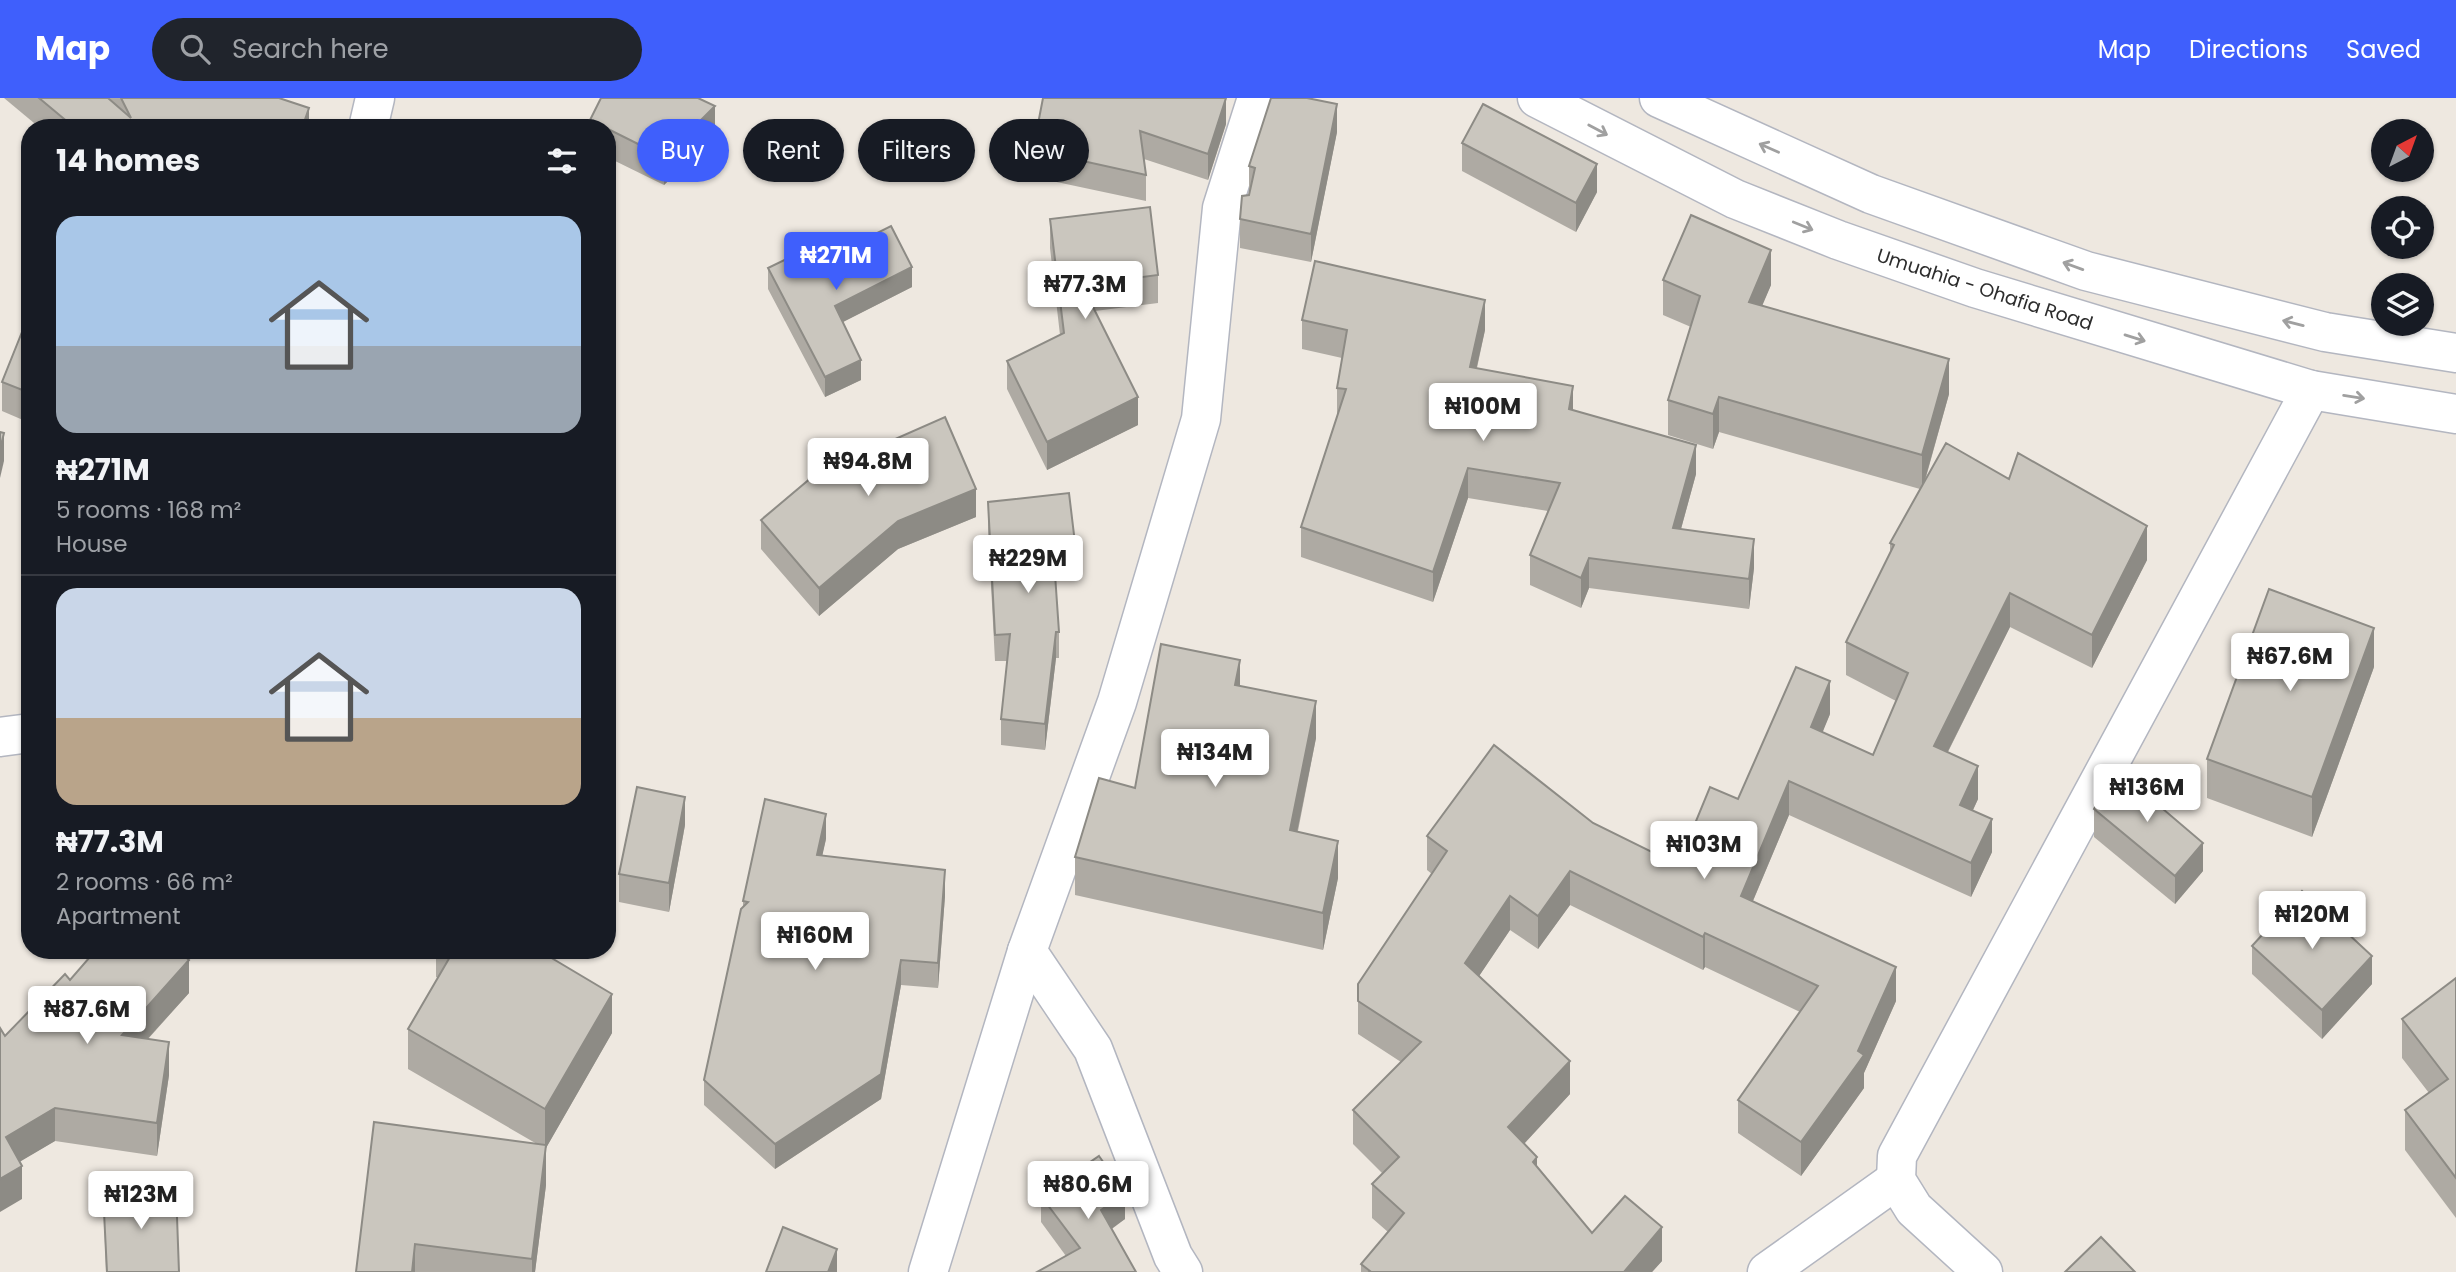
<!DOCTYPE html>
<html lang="en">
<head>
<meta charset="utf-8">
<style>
  :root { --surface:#171b24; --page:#20242c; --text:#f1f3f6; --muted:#9ea1a6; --line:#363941; --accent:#3f5ffc }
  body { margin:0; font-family:Poppins,sans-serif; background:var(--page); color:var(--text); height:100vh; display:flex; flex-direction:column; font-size:26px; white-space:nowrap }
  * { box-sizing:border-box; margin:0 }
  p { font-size:23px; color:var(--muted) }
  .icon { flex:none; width:38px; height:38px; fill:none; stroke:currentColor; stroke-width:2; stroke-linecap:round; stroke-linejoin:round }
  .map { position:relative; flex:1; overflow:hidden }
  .drawer { position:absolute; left:21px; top:21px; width:595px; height:840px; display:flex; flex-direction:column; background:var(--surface); border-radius:28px; box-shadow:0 2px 5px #0004 }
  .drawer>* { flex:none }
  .top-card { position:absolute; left:637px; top:21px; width:665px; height:63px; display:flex; gap:14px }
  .needle { width:46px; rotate:41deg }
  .tools { position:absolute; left:2371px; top:21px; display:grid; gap:14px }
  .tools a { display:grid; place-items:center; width:63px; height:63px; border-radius:50%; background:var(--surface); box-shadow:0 2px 5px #0004; font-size:35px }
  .price { position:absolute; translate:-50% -60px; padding:0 16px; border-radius:7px; background:#fff; color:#222; font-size:23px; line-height:46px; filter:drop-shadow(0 2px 4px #0008) }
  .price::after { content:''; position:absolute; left:50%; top:42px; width:21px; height:16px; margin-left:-10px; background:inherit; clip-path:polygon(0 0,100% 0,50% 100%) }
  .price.active { background:var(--accent); color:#fff }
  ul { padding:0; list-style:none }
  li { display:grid; align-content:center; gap:14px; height:371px; padding:0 35px }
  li+li { border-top:2px solid var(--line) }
  li span { display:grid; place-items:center; height:217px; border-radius:21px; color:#555 }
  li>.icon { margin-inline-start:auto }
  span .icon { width:126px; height:126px; fill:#fffc; stroke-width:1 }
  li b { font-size:30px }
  h2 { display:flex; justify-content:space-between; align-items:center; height:84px; padding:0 35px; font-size:30px }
  .tag { padding:0 24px; border-radius:32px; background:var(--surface); box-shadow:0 2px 5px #0004; font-size:24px; line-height:63px }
  .tag.active { background:var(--accent); color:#fff }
  header { display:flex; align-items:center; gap:42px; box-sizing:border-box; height:98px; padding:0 35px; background:var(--accent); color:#fff }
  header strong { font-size:33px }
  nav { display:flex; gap:38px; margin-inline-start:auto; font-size:24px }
  .search { width:490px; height:63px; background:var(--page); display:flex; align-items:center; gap:18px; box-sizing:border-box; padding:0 24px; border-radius:38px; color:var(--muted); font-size:26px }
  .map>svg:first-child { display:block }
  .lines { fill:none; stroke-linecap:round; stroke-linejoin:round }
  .street-casing { stroke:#b3b6c0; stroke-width:41 }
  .secondary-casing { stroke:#b3b6c0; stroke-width:41 }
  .street { stroke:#fff; stroke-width:38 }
  .secondary { stroke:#fff; stroke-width:38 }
  .wall { fill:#aeaaa3 }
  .shaded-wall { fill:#8d8b85 }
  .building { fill:#cac6be; stroke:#8d8b85; stroke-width:2 }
  .oneway { stroke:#a0a0a0 }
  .labels { text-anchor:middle; stroke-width:5; stroke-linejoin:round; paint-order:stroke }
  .street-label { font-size:19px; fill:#2d2d2d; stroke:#fff }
</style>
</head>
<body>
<header>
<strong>Map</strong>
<div class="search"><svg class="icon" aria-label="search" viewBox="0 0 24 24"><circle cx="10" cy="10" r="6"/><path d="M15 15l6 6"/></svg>Search here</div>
<nav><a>Map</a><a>Directions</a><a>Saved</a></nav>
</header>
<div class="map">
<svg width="2456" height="1174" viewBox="0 0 2456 1174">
  <rect width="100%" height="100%" fill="#eee8e0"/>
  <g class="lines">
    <defs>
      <g id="street">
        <path d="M 368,30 L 375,0"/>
        <path d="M 0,639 L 30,635"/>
        <path d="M 1027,853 L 1093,951 L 1173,1158 L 1183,1174"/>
        <path d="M 928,1174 L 1027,853 L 1117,604 L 1201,321 L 1222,110 L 1257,0"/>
        <path d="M 1767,1174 L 1896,1082"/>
        <path d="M 1983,1174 L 1914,1111 L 1896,1082 L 1897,1058 L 2311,292"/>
      </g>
      <g id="secondary">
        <path d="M 1537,0 L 1735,101 L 1838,142 L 1975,190 L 2311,292 L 2456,316"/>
        <path d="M 1659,0 L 1871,96 L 2086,173 L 2325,234 L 2456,255"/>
      </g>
    </defs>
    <use href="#street" class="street-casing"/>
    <use href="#secondary" class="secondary-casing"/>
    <use href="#street" class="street"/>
    <use href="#secondary" class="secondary"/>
  </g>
  <g class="wall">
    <path d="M 4,0 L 279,0 L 309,30 L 40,30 Z"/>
    <path d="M 1043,0 L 1226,26 L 1208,82 L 1144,61 L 1146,77 L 1146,103 L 1033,79 L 1033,52 Z"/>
    <path d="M 590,22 L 715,37 L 664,87 L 607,59 L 607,30 L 590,30 Z"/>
    <path d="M 1337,34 L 1311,164 L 1240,150 L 1240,121 L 1249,97 L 1249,68 Z"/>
    <path d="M 1462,45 L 1597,94 L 1576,134 L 1462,73 Z"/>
    <path d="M 1050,121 L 1158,177 L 1158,205 L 1095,213 L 1138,327 L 1047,372 L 1007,291 L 1007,263 L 1060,237 L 1050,150 Z"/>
    <path d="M 813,167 L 912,189 L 843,224 L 861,282 L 825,299 L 768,191 L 768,170 Z"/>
    <path d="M 1663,182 L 1771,187 L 1762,207 L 1949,296 L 1925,383 L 2147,462 L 2092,570 L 2010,529 L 1948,654 L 1978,701 L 1973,712 L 1992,754 L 1971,799 L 1789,717 L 1753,803 L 1896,903 L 1864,975 L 1864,990 L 1801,1078 L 1738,1035 L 1738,1002 L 1800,914 L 1705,869 L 1703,872 L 1570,807 L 1538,851 L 1510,832 L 1479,878 L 1570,996 L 1524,1046 L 1537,1069 L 1592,1135 L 1662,1163 L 1652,1174 L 1361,1174 L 1361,1166 L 1388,1134 L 1372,1120 L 1372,1086 L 1383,1076 L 1353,1046 L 1353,1012 L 1401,964 L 1358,936 L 1358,886 L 1432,776 L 1427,772 L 1427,738 L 1593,725 L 1678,767 L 1738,701 L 1830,616 L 1822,634 L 1873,657 L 1896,603 L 1846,577 L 1846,544 L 1890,456 L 1890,445 L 1920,391 L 1719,334 L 1713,351 L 1668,337 L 1668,302 L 1691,229 L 1663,217 Z"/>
    <path d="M 30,214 L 30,325 L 2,313 L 2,284 Z"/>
    <path d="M 1302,222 L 1485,232 L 1477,270 L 1573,312 L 1696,376 L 1681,431 L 1754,470 L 1749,511 L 1589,490 L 1581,510 L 1530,487 L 1530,457 L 1548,413 L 1468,400 L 1433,504 L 1301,459 L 1301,429 L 1337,319 L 1337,290 L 1342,260 L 1302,251 Z"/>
    <path d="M 850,361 L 976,419 L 898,451 L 819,518 L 761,451 L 761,422 Z"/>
    <path d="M 988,404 L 1075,445 L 1075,470 L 1055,473 L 1059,534 L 1059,560 L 1056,560 L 1045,652 L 1001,647 L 1001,621 L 1007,563 L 995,563 L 988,430 Z"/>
    <path d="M 2374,569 L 2312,739 L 2207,700 L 2207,661 Z"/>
    <path d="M 1240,588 L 1316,640 L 1298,733 L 1338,780 L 1323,852 L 1075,797 L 1075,759 L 1135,690 Z"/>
    <path d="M 2094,711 L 2203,773 L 2175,806 L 2094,739 Z"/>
    <path d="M 685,727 L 669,814 L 619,804 L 619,776 Z"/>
    <path d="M 826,741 L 822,757 L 945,798 L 938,890 L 901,887 L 881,1001 L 775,1071 L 704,1007 L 704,982 L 743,809 L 743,803 Z"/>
    <path d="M 2252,848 L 2372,886 L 2322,941 L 2252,876 Z"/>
    <path d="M 436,852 L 538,852 L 612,935 L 546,1050 L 546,1087 L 535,1174 L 356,1174 L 537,1046 L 408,971 L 408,931 L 438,880 L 436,879 Z"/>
    <path d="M 2456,880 L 2456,1120 L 2405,1052 L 2405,1012 L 2429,995 L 2402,960 L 2402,921 Z"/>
    <path d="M 70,882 L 189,895 L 148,941 L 169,977 L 157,1058 L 55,1043 L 20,1063 L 22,1101 L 5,938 Z"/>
    <path d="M 103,1094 L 179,1174 L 106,1174 Z"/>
    <path d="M 1041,1098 L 1125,1121 L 1066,1158 L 1041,1124 Z"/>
  </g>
  <g class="shaded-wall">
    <path d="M 1226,0 L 1226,26 L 1208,82 L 1208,56 Z"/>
    <path d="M 1337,6 L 1337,34 L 1311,164 L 1311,136 Z"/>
    <path d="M 715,8 L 715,37 L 664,87 L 664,59 Z"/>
    <path d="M 309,10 L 309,30 L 302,30 Z"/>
    <path d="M 1597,66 L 1597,94 L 1576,134 L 1576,105 Z"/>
    <path d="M 1771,152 L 1771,187 L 1749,239 L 1749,204 Z"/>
    <path d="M 912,169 L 912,189 L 835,228 L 835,208 Z"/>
    <path d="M 1485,202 L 1485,232 L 1470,299 L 1470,269 Z"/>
    <path d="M 1949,261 L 1949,296 L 1922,392 L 1922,357 Z"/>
    <path d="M 861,262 L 861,282 L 825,299 L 825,279 Z"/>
    <path d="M 1573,288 L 1573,317 L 1569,311 Z"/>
    <path d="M 1138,299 L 1138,327 L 1047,372 L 1047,344 Z"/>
    <path d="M 1719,299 L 1719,334 L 1713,351 L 1713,316 Z"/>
    <path d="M 4,335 L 4,363 L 0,380 L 0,351 Z"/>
    <path d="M 1696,347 L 1696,376 L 1673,460 L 1673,430 Z"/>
    <path d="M 1468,370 L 1468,400 L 1433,504 L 1433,474 Z"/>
    <path d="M 976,391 L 976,419 L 898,451 L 819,518 L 819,490 L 898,423 Z"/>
    <path d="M 2147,428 L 2147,462 L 2092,570 L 2092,537 Z"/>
    <path d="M 1754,441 L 1754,470 L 1749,511 L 1749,481 Z"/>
    <path d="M 1589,460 L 1589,490 L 1581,510 L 1581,480 Z"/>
    <path d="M 2010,495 L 2010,529 L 1934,681 L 1934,648 Z"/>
    <path d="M 2374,530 L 2374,569 L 2312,739 L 2312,699 Z"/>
    <path d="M 1056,534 L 1056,560 L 1045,652 L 1045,626 Z"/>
    <path d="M 1240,562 L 1240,599 L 1235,587 Z"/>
    <path d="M 1830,583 L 1830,616 L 1811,663 L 1811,629 Z"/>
    <path d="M 1316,603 L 1316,640 L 1290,769 L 1290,732 Z"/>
    <path d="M 1978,668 L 1978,701 L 1960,740 L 1960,707 Z"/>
    <path d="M 1789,683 L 1789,717 L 1741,831 L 1741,798 Z"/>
    <path d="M 685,699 L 685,727 L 669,814 L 669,785 Z"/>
    <path d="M 826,716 L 826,741 L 817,782 L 817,757 Z"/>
    <path d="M 1992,721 L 1992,754 L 1971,799 L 1971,765 Z"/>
    <path d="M 1338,743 L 1338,780 L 1323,852 L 1323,815 Z"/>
    <path d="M 2203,745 L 2203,773 L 2175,806 L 2175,778 Z"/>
    <path d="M 945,772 L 945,798 L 938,890 L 938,865 Z"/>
    <path d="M 1570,773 L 1570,807 L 1538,851 L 1538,818 Z"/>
    <path d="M 1510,798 L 1510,832 L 1465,899 L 1465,865 Z"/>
    <path d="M 1705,835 L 1705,869 L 1703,872 L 1703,839 Z"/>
    <path d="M 2372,858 L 2372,886 L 2322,941 L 2322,912 Z"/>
    <path d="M 189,862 L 189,895 L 122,969 L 122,937 Z"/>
    <path d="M 901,862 L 901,887 L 881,1001 L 775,1071 L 775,1046 Z"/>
    <path d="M 1896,869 L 1896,903 L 1864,975 L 1864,990 L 1801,1078 L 1801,1044 L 1858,953 Z"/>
    <path d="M 612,896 L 612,935 L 546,1050 L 546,1087 L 535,1174 L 532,1174 L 532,1161 L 545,1051 L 545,1011 Z"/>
    <path d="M 169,944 L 169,977 L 157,1058 L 157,1025 Z"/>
    <path d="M 1570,963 L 1570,996 L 1508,1063 L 1508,1029 Z"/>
    <path d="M 55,1010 L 55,1043 L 6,1072 L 6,1039 Z"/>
    <path d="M 1537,1059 L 1537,1092 L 1533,1064 Z"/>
    <path d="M 22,1068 L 22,1101 L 0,1114 L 0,1081 Z"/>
    <path d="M 1125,1095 L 1125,1121 L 1101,1139 L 1101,1112 Z"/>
    <path d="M 1662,1129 L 1662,1163 L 1652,1174 L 1624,1174 Z"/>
    <path d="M 415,1146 L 415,1174 L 412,1174 Z"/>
    <path d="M 837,1151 L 837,1174 L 828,1174 Z"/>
  </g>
  <g class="building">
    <path d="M 39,0 L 108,0 L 131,20 L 121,0 L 279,0 L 309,10 L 302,30 L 75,30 Z"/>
    <path d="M 601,0 L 698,0 L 715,8 L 664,59 L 590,22 Z"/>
    <path d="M 1043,0 L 1226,0 L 1208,56 L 1140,33 L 1146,77 L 1033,52 Z"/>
    <path d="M 1271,0 L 1307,0 L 1337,6 L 1311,136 L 1240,121 L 1242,98 L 1249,97 L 1255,70 L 1249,68 Z"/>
    <path d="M 1483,6 L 1597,66 L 1576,105 L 1462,45 Z"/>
    <path d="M 1150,109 L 1158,177 L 1082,187 L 1138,299 L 1047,344 L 1007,263 L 1064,235 L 1050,121 Z"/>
    <path d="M 1691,117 L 1771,152 L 1749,204 L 1949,261 L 1922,357 L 1719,299 L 1713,316 L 1668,302 L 1700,198 L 1663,182 Z"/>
    <path d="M 891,128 L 912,169 L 835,208 L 861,262 L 825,279 L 768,170 L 805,152 L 813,167 Z"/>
    <path d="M 1315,163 L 1485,202 L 1470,269 L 1573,288 L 1569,311 L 1696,347 L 1673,430 L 1754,441 L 1749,481 L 1589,460 L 1581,480 L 1530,457 L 1560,385 L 1468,370 L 1433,474 L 1301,429 L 1346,291 L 1337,290 L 1347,232 L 1302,222 Z"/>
    <path d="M 30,214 L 30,295 L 2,284 Z"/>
    <path d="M 945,319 L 976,391 L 898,423 L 819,490 L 761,422 L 843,353 L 850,361 Z"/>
    <path d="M 0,334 L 4,335 L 0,351 Z"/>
    <path d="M 1946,345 L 2009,381 L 2018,355 L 2147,428 L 2092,537 L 2010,495 L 1934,648 L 1978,668 L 1960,707 L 1992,721 L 1971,765 L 1789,683 L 1741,798 L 1896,869 L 1858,953 L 1864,957 L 1801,1044 L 1738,1002 L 1818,888 L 1705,835 L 1703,839 L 1570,773 L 1538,818 L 1510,798 L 1465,865 L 1570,963 L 1508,1029 L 1537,1059 L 1533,1064 L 1592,1135 L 1625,1098 L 1662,1129 L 1624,1174 L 1369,1174 L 1370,1173 L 1361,1166 L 1404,1115 L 1372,1086 L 1399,1059 L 1353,1012 L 1421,944 L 1358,903 L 1358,886 L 1447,753 L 1427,738 L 1494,647 L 1593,725 L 1678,767 L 1710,689 L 1738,701 L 1796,569 L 1830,583 L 1811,629 L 1873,657 L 1908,575 L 1846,544 L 1894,447 L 1890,445 Z"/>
    <path d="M 1069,395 L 1075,445 L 1053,447 L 1059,534 L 1056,534 L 1045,626 L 1001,621 L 1010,536 L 995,537 L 988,404 Z"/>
    <path d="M 2269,491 L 2374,530 L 2312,699 L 2207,661 Z"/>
    <path d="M 1161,546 L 1240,562 L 1235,587 L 1316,603 L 1290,732 L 1338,743 L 1323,815 L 1075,759 L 1099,680 L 1135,690 Z"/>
    <path d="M 2116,671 L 2203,745 L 2175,778 L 2094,711 Z"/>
    <path d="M 637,689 L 685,699 L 669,785 L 619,776 Z"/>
    <path d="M 765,701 L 826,716 L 817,757 L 945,772 L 938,865 L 901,862 L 881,976 L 775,1046 L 704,982 L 741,811 L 748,804 L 743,803 Z"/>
    <path d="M 2302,793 L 2372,858 L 2322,912 L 2252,848 Z"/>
    <path d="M 96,852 L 178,852 L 189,862 L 122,937 L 169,944 L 157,1025 L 55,1010 L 6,1039 L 22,1068 L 0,1081 L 0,930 L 5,938 L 65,876 L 70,882 Z"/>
    <path d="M 454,852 L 538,852 L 612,896 L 545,1011 L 408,931 Z"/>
    <path d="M 2456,880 L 2456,1080 L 2405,1012 L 2448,981 L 2402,921 Z"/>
    <path d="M 374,1024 L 546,1047 L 532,1161 L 415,1146 L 412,1174 L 356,1174 Z"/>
    <path d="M 1099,1058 L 1125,1095 L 1101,1112 L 1136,1174 L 1037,1174 L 1080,1150 L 1041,1098 Z"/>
    <path d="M 176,1091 L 179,1174 L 107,1174 L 103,1094 Z"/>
    <path d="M 783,1129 L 837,1151 L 828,1174 L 766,1174 Z"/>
    <path d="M 2101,1139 L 2135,1174 L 2065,1174 Z"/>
  </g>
  <defs><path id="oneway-shaft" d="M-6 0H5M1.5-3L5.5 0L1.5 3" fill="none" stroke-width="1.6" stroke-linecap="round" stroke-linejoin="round" transform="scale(1.75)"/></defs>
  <g class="oneway">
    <use href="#oneway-shaft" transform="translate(1598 32) rotate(28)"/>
    <use href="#oneway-shaft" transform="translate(1769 50) rotate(-156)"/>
    <use href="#oneway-shaft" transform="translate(1803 128) rotate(22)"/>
    <use href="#oneway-shaft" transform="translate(2073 168) rotate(-160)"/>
    <use href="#oneway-shaft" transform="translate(2293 225) rotate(-166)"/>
    <use href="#oneway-shaft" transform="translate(2135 240) rotate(17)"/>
    <use href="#oneway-shaft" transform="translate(2354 299) rotate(9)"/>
  </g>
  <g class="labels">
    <g class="street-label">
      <text transform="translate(1985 191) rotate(18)" y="7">Umuahia - Ohafia Road</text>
    </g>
  </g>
</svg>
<div class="tools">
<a><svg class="needle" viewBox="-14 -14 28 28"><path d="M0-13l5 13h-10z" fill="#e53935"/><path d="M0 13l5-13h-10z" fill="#9ea1a6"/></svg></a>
<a><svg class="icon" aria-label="locate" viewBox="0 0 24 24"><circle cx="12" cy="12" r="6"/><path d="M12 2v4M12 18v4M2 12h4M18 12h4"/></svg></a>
<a><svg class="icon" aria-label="layers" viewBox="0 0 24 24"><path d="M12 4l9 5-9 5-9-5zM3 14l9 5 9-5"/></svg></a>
</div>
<b class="price active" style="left:836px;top:194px">₦271M</b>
<b class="price" style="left:1085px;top:223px">₦77.3M</b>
<b class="price" style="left:1483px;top:345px">₦100M</b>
<b class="price" style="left:868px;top:400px">₦94.8M</b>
<b class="price" style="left:1028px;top:497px">₦229M</b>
<b class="price" style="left:2290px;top:595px">₦67.6M</b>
<b class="price" style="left:1215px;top:691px">₦134M</b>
<b class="price" style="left:2147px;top:726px">₦136M</b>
<b class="price" style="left:1704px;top:783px">₦103M</b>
<b class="price" style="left:2312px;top:853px">₦120M</b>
<b class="price" style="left:815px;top:874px">₦160M</b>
<b class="price" style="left:87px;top:948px">₦87.6M</b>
<b class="price" style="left:1088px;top:1123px">₦80.6M</b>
<b class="price" style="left:141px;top:1133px">₦123M</b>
<div class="top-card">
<a class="tag active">Buy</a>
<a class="tag">Rent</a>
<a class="tag">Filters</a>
<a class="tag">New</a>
</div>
<section class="drawer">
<h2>14 homes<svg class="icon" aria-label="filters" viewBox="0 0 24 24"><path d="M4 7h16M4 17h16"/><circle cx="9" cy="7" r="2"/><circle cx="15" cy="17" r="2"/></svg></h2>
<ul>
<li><span style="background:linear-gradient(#a9c7e8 60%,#9aa5b1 0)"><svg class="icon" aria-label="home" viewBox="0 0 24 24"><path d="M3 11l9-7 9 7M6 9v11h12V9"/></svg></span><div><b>₦271M</b><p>5 rooms · 168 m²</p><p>House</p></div></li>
<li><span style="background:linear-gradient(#c9d6e8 60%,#b9a48a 0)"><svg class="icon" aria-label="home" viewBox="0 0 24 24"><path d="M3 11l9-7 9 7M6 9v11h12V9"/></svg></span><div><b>₦77.3M</b><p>2 rooms · 66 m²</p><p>Apartment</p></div></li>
</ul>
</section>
</div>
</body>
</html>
